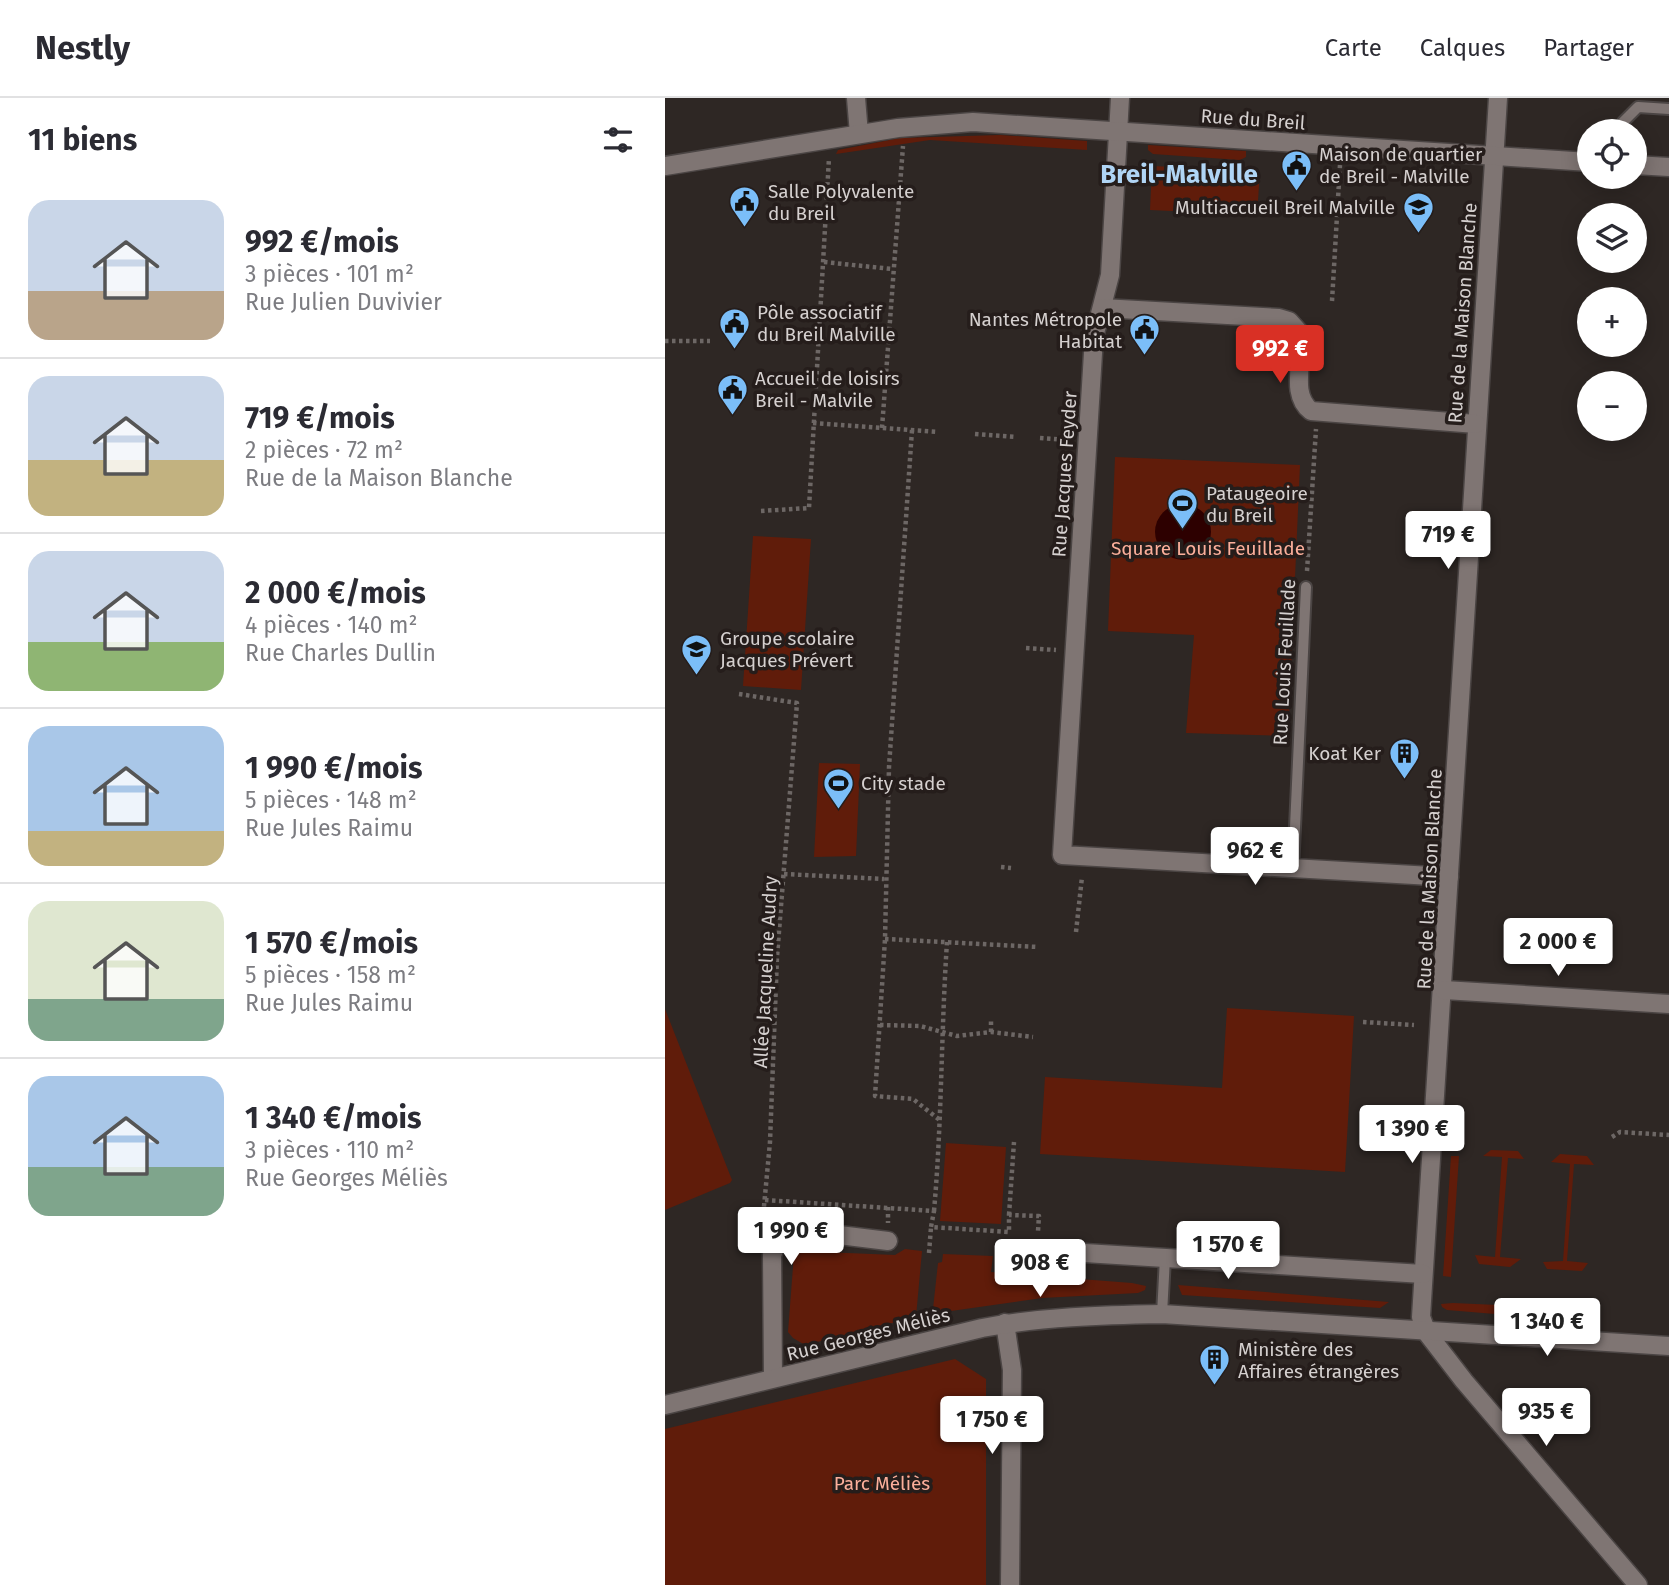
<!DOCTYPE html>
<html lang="fr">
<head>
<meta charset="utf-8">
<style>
  :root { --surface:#fff; --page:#f7f7f7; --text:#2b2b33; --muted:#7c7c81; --line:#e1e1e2; --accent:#d93025 }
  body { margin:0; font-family:"Fira Sans",sans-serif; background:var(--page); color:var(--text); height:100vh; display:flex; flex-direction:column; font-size:26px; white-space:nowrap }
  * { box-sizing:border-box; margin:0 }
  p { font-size:23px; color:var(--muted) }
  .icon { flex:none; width:38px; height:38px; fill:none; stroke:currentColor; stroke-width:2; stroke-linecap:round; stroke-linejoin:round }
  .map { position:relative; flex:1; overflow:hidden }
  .panel { display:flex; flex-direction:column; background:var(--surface); width:665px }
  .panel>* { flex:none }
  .controls { position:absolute; left:912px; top:21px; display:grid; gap:14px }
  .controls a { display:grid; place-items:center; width:70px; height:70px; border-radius:50%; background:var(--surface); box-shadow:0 4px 18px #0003; font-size:35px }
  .price { position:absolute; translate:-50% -60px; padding:0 16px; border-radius:7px; background:#fff; color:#222; font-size:23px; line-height:46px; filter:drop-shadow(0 2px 4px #0008) }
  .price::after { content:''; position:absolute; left:50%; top:42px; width:21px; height:16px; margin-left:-10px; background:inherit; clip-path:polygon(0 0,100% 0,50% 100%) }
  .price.on { background:var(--accent); color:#fff }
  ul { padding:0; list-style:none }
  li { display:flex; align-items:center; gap:21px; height:175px; padding:0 28px }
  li+li { border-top:2px solid var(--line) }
  li span { display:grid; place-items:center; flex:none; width:196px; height:140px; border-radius:21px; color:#555 }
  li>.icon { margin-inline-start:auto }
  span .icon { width:84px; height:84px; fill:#fffc; stroke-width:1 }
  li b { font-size:30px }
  h2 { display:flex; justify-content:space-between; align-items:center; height:84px; padding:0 28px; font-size:30px }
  header { display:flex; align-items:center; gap:42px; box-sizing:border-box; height:98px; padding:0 35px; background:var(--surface); border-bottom:2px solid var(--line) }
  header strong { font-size:33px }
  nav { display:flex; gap:38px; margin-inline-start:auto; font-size:24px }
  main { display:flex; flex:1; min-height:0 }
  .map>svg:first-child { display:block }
  .green { fill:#601c0a }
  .water { fill:#2d0000 }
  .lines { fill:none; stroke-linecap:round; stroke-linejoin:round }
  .lane-casing { stroke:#4b4544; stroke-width:14 }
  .street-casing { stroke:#4b4544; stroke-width:21 }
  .path { stroke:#6d6765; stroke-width:4.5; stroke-dasharray:3.5 3.5; stroke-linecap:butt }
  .lane { stroke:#7f7573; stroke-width:10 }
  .street { stroke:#7f7573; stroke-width:18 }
  .labels { text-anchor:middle; stroke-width:7; stroke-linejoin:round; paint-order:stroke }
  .street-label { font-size:19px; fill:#d5d0cf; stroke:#251d1b }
  .poi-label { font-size:19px; fill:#d5d0cf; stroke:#251d1b; text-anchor:start }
  .park-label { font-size:19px; fill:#fcaf9b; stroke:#251d1b }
  .district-label { font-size:26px; font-weight:bold; fill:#b0d5f5; stroke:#251d1b }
</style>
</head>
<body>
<header>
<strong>Nestly</strong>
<nav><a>Carte</a><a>Calques</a><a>Partager</a></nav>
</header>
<main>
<section class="panel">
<h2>11 biens<svg class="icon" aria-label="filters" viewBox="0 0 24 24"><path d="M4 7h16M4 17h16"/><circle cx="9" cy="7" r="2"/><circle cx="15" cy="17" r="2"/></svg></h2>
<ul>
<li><span style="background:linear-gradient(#c9d6e8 65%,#b9a48a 0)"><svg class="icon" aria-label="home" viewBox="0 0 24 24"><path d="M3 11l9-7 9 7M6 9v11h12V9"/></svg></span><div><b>992 €/mois</b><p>3 pièces · 101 m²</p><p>Rue Julien Duvivier</p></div></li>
<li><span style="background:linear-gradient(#c9d6e8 60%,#c2b280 0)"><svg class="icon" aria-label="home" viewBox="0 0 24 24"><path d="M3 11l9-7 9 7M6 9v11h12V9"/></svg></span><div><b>719 €/mois</b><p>2 pièces · 72 m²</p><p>Rue de la Maison Blanche</p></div></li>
<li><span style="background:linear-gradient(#c9d6e8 65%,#8fb573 0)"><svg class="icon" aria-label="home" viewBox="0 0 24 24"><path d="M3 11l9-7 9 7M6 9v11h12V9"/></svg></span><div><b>2 000 €/mois</b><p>4 pièces · 140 m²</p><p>Rue Charles Dullin</p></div></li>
<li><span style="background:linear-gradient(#a9c7e8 75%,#c2b280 0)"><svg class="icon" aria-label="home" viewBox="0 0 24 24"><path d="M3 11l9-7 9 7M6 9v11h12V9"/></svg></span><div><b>1 990 €/mois</b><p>5 pièces · 148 m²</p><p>Rue Jules Raimu</p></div></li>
<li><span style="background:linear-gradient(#dfe7d0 70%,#7fa58c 0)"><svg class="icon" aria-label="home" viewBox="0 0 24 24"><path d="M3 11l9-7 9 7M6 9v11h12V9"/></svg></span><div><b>1 570 €/mois</b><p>5 pièces · 158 m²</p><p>Rue Jules Raimu</p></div></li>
<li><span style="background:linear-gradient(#a9c7e8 65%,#7fa58c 0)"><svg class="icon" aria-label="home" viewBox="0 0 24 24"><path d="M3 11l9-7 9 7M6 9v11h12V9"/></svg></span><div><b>1 340 €/mois</b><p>3 pièces · 110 m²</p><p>Rue Georges Méliès</p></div></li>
</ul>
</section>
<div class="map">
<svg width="1004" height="1487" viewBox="0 0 1004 1487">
  <rect width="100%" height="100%" fill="#2e2724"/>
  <g class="green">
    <path d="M 335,37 L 422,43 L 422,52 L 265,42 L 171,56 L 173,52 L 235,40 Z"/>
    <path d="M 483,47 L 581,53 L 581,59 L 575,62 L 488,56 L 483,52 Z"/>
    <path d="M 487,68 L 595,73 L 592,117 L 485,112 Z"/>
    <path d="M 450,359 L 635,367 L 623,638 L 521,635 L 529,537 L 443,533 Z"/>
    <path d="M 88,438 L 146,441 L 136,592 L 78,588 Z"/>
    <path d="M 154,665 L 195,666 L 191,758 L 149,759 Z"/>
    <path d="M 562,910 L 689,918 L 680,1074 L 375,1056 L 380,979 L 557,990 Z"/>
    <path d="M 0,911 L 67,1082 L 65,1085 L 0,1112 Z"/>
    <path d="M 281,1045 L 341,1049 L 336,1126 L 275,1123 Z"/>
    <path d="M 826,1052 L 853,1053 L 859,1061 L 843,1060 L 835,1159 L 856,1161 L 845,1169 L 814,1166 L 810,1157 L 830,1159 L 837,1059 L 818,1058 Z"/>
    <path d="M 895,1056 L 922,1058 L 929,1067 L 909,1066 L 902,1163 L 923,1165 L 917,1173 L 882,1171 L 878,1164 L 898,1163 L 905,1066 L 886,1064 Z"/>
    <path d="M 786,1058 L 794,1058 L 786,1179 L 778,1178 Z"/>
    <path d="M 240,1151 L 257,1153 L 251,1219 L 140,1247 L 128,1240 L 123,1234 L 129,1156 L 135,1153 L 230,1157 Z"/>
    <path d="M 278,1156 L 328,1158 L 326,1174 L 467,1185 L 481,1188 L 480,1192 L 473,1195 L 377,1200 L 272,1215 L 268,1211 L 273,1165 L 277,1164 Z"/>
    <path d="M 513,1187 L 724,1204 L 715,1210 L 517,1197 Z"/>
    <path d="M 788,1205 L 833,1207 L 834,1209 L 830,1216 L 782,1212 L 777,1209 L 776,1206 Z"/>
    <path d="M 838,1208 L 915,1212 L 908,1221 L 838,1217 Z"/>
    <path d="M 290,1261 L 321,1281 L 321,1487 L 0,1487 L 0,1331 Z"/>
  </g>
  <circle class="water" cx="518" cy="434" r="28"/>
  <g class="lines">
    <defs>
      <g id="lane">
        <path d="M 958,24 L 973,9 L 1004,11"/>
        <path d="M 628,773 L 641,489"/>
        <path d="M 497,1216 L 500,1160"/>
      </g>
      <g id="street">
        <path d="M 191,0 L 194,36"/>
        <path d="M 455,0 L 445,177 L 429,239 L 397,757 L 784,779"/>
        <path d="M 833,0 L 756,1219 L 762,1235 L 799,1283 L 973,1487"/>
        <path d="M 970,67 L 1004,69"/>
        <path d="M 0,68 L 233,30 L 308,24 L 924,64"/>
        <path d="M 437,210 L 614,220 L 624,223 L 634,234 C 641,259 623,295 646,313 L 811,326"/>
        <path d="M 779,892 L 1004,906"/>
        <path d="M 371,1152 L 758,1176"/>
        <path d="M 340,1225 L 347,1272 L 345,1487"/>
        <path d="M 108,1280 L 107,1157 L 114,1140 L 133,1132 L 223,1143"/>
        <path d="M 0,1307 L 317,1230 C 377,1219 436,1217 497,1216 L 1004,1248"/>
      </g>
    </defs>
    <use href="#lane" class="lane-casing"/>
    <use href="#street" class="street-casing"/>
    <g class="path">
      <path d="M 159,164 L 227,171"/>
      <path d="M 667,203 L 675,67"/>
      <path d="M 0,243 L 45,243"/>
      <path d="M 148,325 L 272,334"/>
      <path d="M 217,330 L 238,48"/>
      <path d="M 247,332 L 224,669 L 220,841 L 210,998 L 248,1001 L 276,1023"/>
      <path d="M 310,336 L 351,339"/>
      <path d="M 375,340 L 403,342"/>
      <path d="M 96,413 L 144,410 L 164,60"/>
      <path d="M 642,473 L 651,331"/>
      <path d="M 361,550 L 391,552"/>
      <path d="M 74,596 L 132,605 L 112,859 L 105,1044 L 98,1119 L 103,1126"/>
      <path d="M 336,769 L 346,770"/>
      <path d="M 119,776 L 219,781"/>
      <path d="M 411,834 L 417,779"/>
      <path d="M 220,841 L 373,849"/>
      <path d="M 698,924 L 749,927"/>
      <path d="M 215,927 L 255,928 L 292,938 L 326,934 L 368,939"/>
      <path d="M 326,934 L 326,923"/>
      <path d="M 947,1039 L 955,1034 L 1004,1037"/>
      <path d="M 100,1102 L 269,1113 L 266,1129 L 344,1134 L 344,1117 L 374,1118 L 373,1133"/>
      <path d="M 223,1109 L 223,1125"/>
      <path d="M 269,1113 C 277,1023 276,934 282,844"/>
      <path d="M 344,1117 L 349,1044"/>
      <path d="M 264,1155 L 266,1129"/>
    </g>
    <use href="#lane" class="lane"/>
    <use href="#street" class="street"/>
  </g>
  <defs>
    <symbol id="civic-pin" viewBox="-11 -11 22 30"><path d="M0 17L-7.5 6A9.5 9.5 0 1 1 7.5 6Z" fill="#7bbef8" stroke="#251d1b"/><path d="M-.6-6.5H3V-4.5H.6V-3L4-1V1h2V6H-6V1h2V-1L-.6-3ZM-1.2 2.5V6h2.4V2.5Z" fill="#111"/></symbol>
    <symbol id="school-pin" viewBox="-11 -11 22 30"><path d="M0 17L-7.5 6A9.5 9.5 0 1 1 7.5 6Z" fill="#7bbef8" stroke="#251d1b"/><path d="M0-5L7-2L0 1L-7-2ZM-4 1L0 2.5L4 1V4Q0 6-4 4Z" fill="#111"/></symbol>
    <symbol id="stadium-pin" viewBox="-11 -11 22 30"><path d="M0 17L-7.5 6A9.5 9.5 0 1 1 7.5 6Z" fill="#7bbef8" stroke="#251d1b"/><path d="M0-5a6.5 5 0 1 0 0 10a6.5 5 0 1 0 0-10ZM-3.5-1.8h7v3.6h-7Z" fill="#111"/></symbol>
    <symbol id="building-pin" viewBox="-11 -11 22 30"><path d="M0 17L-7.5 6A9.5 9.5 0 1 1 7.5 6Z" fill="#7bbef8" stroke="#251d1b"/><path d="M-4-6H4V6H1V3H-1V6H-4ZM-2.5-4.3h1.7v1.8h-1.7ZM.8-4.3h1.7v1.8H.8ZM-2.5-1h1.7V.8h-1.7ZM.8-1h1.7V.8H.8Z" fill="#111"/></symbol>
  </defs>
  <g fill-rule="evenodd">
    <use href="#civic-pin" x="614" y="50" width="35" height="47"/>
    <use href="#civic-pin" x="62" y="86" width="35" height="47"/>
    <use href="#school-pin" x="736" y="92" width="35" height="47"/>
    <use href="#civic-pin" x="52" y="208" width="35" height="47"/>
    <use href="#civic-pin" x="462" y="214" width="35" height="47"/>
    <use href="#civic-pin" x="50" y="274" width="35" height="47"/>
    <use href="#stadium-pin" x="500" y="388" width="35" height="47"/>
    <use href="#school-pin" x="14" y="534" width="35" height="47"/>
    <use href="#building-pin" x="722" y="638" width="35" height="47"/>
    <use href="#stadium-pin" x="156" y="668" width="35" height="47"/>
    <use href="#building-pin" x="532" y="1244" width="35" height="47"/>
  </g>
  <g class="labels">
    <g class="street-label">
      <text transform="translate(588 21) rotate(4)" y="7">Rue du Breil</text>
      <text transform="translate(797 215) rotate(-86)" y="7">Rue de la Maison Blanche</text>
      <text transform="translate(399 376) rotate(-86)" y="7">Rue Jacques Feyder</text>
      <text transform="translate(619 564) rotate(-87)" y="7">Rue Louis Feuillade</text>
      <text transform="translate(764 781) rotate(-87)" y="7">Rue de la Maison Blanche</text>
      <text transform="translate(100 874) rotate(-87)" y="7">Allée Jacqueline Audry</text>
      <text transform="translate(203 1236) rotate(-14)" y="7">Rue Georges Méliès</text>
    </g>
    <g class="poi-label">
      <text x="654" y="63">Maison de quartier<tspan x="654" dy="22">de Breil - Malville</tspan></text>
      <text x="103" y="100">Salle Polyvalente<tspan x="103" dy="22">du Breil</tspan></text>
      <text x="730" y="116" text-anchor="end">Multiaccueil Breil Malville</text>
      <text x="92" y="221">Pôle associatif<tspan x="92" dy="22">du Breil Malville</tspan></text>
      <text x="457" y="228" text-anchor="end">Nantes Métropole<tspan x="457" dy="22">Habitat</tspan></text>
      <text x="90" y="287">Accueil de loisirs<tspan x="90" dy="22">Breil - Malvile</tspan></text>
      <text x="541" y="402">Pataugeoire<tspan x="541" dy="22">du Breil</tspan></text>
      <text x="55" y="547">Groupe scolaire<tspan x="55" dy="22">Jacques Prévert</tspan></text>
      <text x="716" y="662" text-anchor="end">Koat Ker</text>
      <text x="196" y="692">City stade</text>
      <text x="573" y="1258">Ministère des<tspan x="573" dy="22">Affaires étrangères</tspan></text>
    </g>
    <g class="park-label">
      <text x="543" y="457">Square Louis Feuillade</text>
      <text x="217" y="1392">Parc Méliès</text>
    </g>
    <g class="district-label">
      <text x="514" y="85">Breil-Malville</text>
    </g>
  </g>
</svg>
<div class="controls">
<a><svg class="icon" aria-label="locate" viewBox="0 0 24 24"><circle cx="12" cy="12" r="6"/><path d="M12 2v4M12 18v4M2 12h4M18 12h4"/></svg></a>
<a><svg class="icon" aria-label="layers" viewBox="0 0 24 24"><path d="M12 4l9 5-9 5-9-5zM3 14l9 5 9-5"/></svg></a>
<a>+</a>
<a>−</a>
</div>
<b class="price on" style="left:615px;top:287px">992 €</b>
<b class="price" style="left:783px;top:473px">719 €</b>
<b class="price" style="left:590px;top:789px">962 €</b>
<b class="price" style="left:893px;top:880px">2 000 €</b>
<b class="price" style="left:747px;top:1067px">1 390 €</b>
<b class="price" style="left:126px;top:1169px">1 990 €</b>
<b class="price" style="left:563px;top:1183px">1 570 €</b>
<b class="price" style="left:375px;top:1201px">908 €</b>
<b class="price" style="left:882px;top:1260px">1 340 €</b>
<b class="price" style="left:881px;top:1350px">935 €</b>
<b class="price" style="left:327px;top:1358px">1 750 €</b>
</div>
</main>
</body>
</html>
